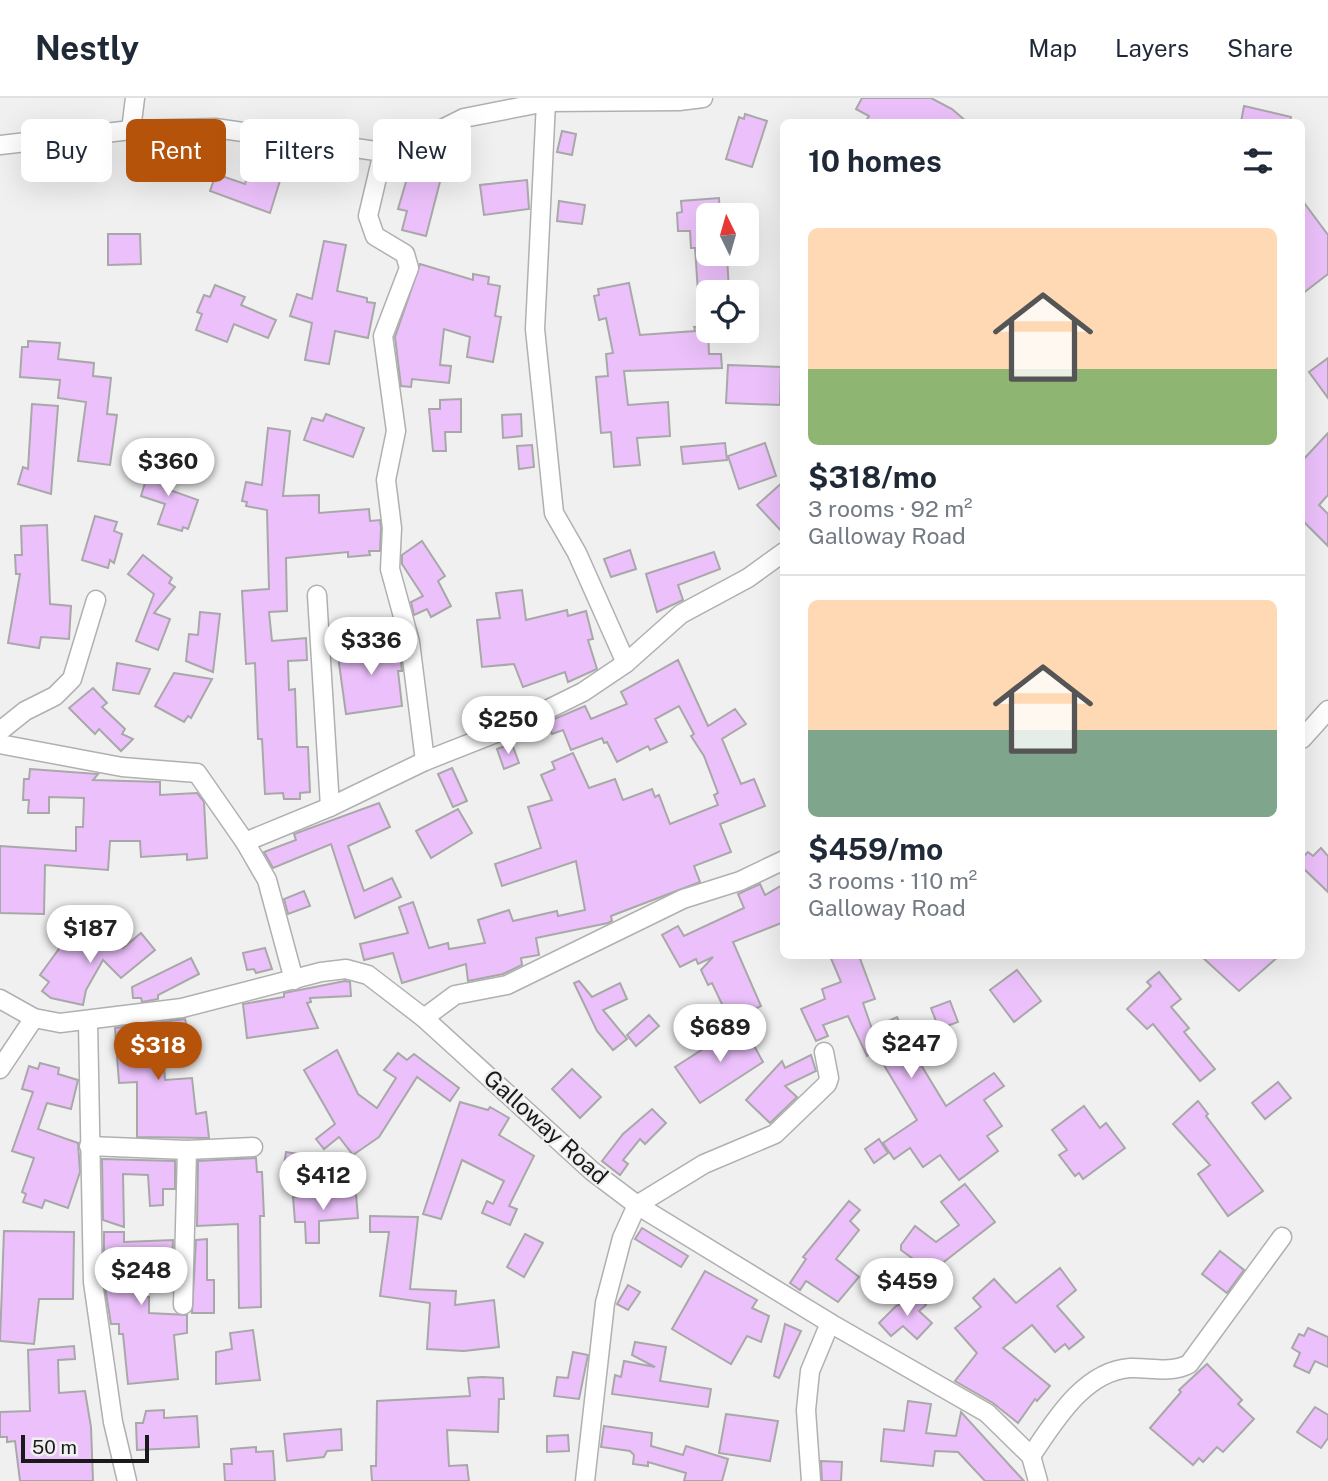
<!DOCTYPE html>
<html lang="en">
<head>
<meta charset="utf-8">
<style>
  :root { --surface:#fff; --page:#f2f2f3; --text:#1f2937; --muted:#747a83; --line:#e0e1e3; --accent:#b45309 }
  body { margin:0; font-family:"Public Sans",sans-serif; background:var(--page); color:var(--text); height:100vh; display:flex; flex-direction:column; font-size:26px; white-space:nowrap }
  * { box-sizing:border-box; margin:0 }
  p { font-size:23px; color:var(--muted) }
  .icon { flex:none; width:38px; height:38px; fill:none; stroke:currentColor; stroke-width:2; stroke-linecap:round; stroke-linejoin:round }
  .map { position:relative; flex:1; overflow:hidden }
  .drawer { position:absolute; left:780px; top:21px; width:525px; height:840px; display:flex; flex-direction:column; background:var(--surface); border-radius:10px; box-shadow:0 7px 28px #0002 }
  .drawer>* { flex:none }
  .top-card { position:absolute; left:21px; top:21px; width:654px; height:63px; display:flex; gap:14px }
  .needle { width:46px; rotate:355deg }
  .buttons { position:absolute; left:696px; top:105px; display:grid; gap:14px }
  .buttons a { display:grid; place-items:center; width:63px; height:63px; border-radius:10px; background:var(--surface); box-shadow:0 7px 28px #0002; font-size:35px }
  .scale { position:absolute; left:21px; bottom:18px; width:128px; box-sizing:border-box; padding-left:7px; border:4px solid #1a1a1a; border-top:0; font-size:19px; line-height:24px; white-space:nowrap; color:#1a1a1a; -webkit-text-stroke:5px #f0f0f1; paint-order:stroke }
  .price { position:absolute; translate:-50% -60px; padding:0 16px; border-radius:24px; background:#fff; color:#222; font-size:23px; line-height:46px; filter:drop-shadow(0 2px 4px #0008) }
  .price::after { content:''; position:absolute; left:50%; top:42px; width:21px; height:16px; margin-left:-10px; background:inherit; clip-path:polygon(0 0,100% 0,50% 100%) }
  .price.on { background:var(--accent); color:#fff }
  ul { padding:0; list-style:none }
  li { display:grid; align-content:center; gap:14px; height:371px; padding:0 28px }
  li+li { border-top:2px solid var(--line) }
  li span { display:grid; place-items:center; height:217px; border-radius:10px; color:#555 }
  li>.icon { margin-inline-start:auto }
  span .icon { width:126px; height:126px; fill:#fffc; stroke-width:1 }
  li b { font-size:30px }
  h2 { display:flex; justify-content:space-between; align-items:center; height:84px; padding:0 28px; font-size:30px }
  .pill { padding:0 24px; border-radius:10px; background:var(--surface); box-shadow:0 7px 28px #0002; font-size:24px; line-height:63px }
  .pill.on { background:var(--accent); color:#fff }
  header { display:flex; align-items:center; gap:42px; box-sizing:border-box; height:98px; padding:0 35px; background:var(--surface); border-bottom:2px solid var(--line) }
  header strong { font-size:33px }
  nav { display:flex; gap:38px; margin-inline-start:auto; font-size:24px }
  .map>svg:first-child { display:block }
  .building { fill:#ecc1fb; stroke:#a9a8a9; stroke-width:2 }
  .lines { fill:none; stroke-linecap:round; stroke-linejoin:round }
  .minor-casing { stroke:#b0b0b1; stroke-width:21 }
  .minor { stroke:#fff; stroke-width:18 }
  .labels { text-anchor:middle; stroke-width:5; stroke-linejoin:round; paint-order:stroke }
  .street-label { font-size:23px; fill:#1a1a1a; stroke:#f0f0f1 }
</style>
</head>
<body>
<header>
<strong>Nestly</strong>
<nav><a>Map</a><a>Layers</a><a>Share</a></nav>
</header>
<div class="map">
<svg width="1328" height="1383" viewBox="0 0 1328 1383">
  <rect width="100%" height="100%" fill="#f0f0f1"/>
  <g class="building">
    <path d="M 862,0 L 931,0 L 952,11 L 967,24 L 865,24 L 869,18 L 856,11 Z"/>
    <path d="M 1244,8 L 1291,19 L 1290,24 L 1241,24 Z"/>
    <path d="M 745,16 L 767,23 L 752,69 L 726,61 L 739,19 L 744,21 Z"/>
    <path d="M 562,33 L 576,36 L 572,57 L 557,54 Z"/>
    <path d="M 460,47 L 466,66 L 443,72 L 426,138 L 402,132 L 407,113 L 398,111 L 408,77 L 405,67 L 429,61 L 427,56 Z"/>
    <path d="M 251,64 L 283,73 L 270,115 L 210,93 L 216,76 L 245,86 Z"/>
    <path d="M 527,82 L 529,111 L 484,117 L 480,87 Z"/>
    <path d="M 719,100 L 720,117 L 709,117 L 709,158 L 727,157 L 729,194 L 698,194 L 695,150 L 691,150 L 690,133 L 678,133 L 677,115 L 682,114 L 681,103 Z"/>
    <path d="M 1302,102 L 1328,137 L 1328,176 L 1302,196 Z"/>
    <path d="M 559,103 L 585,107 L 582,126 L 557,123 Z"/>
    <path d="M 108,136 L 140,136 L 141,166 L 108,167 Z"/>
    <path d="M 324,143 L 346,147 L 337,193 L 367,200 L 367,204 L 375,205 L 368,240 L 335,233 L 329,266 L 305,262 L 312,225 L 290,218 L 297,196 L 312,201 Z"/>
    <path d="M 420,166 L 473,182 L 473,176 L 489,179 L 488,186 L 500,188 L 495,218 L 501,219 L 493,264 L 467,259 L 470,239 L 444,231 L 440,267 L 451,268 L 449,285 L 412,281 L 411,289 L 401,288 L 395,239 Z"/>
    <path d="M 629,185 L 640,237 L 695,233 L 694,229 L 708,228 L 709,256 L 721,256 L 722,270 L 624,273 L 628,307 L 668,304 L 670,338 L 637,340 L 640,367 L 614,369 L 611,334 L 601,335 L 596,279 L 608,278 L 606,256 L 613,255 L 606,220 L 599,222 L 594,198 L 599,197 L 598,191 Z"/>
    <path d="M 215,187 L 245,199 L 241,207 L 276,222 L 268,240 L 234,226 L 227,244 L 196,232 L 202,216 L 197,214 L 204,197 L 210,199 Z"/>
    <path d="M 28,243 L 60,245 L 58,261 L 94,265 L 93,278 L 111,280 L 107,316 L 117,317 L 110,367 L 78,363 L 86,304 L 58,300 L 60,282 L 20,279 L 22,249 L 28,249 Z"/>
    <path d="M 1328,260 L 1328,300 L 1309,274 Z"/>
    <path d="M 728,267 L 781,269 L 780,307 L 726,305 Z"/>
    <path d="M 461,301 L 461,334 L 445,334 L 446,353 L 433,353 L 429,311 L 440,311 L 440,302 Z"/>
    <path d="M 32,306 L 58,308 L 51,396 L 18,386 L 23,369 L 28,371 Z"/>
    <path d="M 326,316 L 364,330 L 353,359 L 304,342 L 312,320 L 323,323 Z"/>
    <path d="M 521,316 L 522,338 L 503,340 L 502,317 Z"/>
    <path d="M 268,330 L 290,333 L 283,398 L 319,397 L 319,415 L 369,411 L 370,423 L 380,422 L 381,430 L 380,453 L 369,453 L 370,457 L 348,459 L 348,454 L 286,460 L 287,513 L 269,514 L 272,543 L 306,540 L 307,562 L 288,563 L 289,592 L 295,591 L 297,649 L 308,649 L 310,694 L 300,695 L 300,701 L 284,701 L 283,695 L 265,696 L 262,641 L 258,641 L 255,565 L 246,566 L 242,493 L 269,491 L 267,412 L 246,408 L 247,404 L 242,403 L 246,384 L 262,387 Z"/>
    <path d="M 1328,335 L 1328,397 L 1319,407 L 1328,416 L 1328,448 L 1302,422 L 1302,363 Z"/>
    <path d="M 725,345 L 727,362 L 683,366 L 681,349 Z"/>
    <path d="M 765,345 L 776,378 L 739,391 L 728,358 Z"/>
    <path d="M 532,347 L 534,369 L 519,371 L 517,348 Z"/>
    <path d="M 152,362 L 171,368 L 164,390 L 198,402 L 188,431 L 183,429 L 182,433 L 158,426 L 165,406 L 141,398 Z"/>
    <path d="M 784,383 L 784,436 L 757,407 Z"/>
    <path d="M 95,418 L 117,424 L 114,433 L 122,436 L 114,465 L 110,462 L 108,470 L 82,462 Z"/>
    <path d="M 47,427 L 50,506 L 71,508 L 69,541 L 41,539 L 39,550 L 8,545 L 20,476 L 16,476 L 15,457 L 22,457 L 21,428 Z"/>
    <path d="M 422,443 L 445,478 L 438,483 L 451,508 L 431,519 L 427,511 L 414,517 L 411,504 L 423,498 L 402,466 L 402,457 Z"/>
    <path d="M 630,452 L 636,471 L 611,479 L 604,461 Z"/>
    <path d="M 714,454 L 720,471 L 678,487 L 683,502 L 657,514 L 646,476 Z"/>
    <path d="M 143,457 L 172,480 L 169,485 L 175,489 L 154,515 L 170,521 L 158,552 L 136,543 L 154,496 L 128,476 Z"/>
    <path d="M 522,492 L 526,522 L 567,512 L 568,518 L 586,513 L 593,541 L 588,542 L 597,571 L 568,584 L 565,574 L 523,589 L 514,566 L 482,569 L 477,522 L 500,520 L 496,495 Z"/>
    <path d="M 200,514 L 220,516 L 213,574 L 186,563 L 189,536 L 198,537 Z"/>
    <path d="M 388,543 L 388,546 L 399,546 L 402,573 L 398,573 L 402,608 L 346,616 L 337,551 Z"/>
    <path d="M 678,562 L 708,628 L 735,611 L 746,626 L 722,641 L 741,686 L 754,681 L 765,708 L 720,726 L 731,754 L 694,768 L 700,784 L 611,818 L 612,823 L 608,825 L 536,840 L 539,857 L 521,860 L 522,867 L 503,876 L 468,883 L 466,866 L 402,885 L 393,855 L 364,862 L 360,846 L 408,835 L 399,809 L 413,804 L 429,850 L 448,845 L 449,851 L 485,845 L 478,822 L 509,812 L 513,823 L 557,813 L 558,818 L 585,812 L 576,763 L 502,788 L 495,766 L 541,750 L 528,709 L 552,702 L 541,677 L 555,671 L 552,664 L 573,655 L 589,690 L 615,681 L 623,702 L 652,691 L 655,699 L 659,697 L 670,726 L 718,707 L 714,697 L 718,695 L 704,658 L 691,638 L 694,636 L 679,608 L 655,621 L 667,644 L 650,652 L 648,648 L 617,664 L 607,644 L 604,645 L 602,640 L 571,652 L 563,632 L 552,636 L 547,624 L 585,608 L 591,621 L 627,606 L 621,594 Z"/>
    <path d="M 117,565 L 150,571 L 139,596 L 113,592 Z"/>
    <path d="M 174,575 L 212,581 L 191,620 L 188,618 L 184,624 L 155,608 Z"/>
    <path d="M 93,590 L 107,605 L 102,609 L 125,631 L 122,636 L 133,641 L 121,653 L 99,631 L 95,636 L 69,610 Z"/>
    <path d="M 512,646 L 519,665 L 504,671 L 497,651 Z"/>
    <path d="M 452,670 L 467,703 L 453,709 L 438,676 Z"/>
    <path d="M 30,671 L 98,676 L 93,682 L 160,684 L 160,697 L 197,695 L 204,704 L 207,760 L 187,762 L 187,756 L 141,759 L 140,743 L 110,743 L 108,772 L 45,767 L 44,816 L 0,815 L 0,748 L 76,753 L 76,729 L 83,729 L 84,700 L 49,699 L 49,715 L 28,715 L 29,702 L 23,702 L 24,681 L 29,681 Z"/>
    <path d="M 379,705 L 390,729 L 348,748 L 364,793 L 392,780 L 401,799 L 355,820 L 331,746 L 273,770 L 264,754 L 296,742 L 294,736 Z"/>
    <path d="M 458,711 L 472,735 L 431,760 L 416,733 Z"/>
    <path d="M 1321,750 L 1328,758 L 1328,794 L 1302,769 L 1302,760 L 1308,754 L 1313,758 Z"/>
    <path d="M 760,786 L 765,797 L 784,786 L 784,824 L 733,844 L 761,908 L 730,923 L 712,885 L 708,887 L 701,872 L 713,859 L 698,866 L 696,861 L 680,869 L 662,837 L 678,828 L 684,838 L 744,810 L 738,796 Z"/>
    <path d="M 304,793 L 310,808 L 288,816 L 284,801 Z"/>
    <path d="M 119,830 L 121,831 L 115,841 L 123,850 L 141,835 L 155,852 L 121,880 L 103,862 L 86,892 L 83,907 L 51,900 L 42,893 L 49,884 L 40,877 L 61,848 L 65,852 L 76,839 L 93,852 Z"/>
    <path d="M 265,850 L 272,871 L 256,875 L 254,871 L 247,872 L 243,855 Z"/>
    <path d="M 830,858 L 859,858 L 875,901 L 863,905 L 872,931 L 897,919 L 912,952 L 946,1008 L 994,975 L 1004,988 L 984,1002 L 1002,1028 L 987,1038 L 998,1053 L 959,1082 L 940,1057 L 923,1069 L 910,1050 L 894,1061 L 883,1045 L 917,1022 L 876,954 L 867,958 L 848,918 L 823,927 L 828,938 L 816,943 L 801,911 L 825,901 L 822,891 L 841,884 Z"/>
    <path d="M 1201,858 L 1279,858 L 1239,893 Z"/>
    <path d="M 191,860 L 199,876 L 158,897 L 158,901 L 142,904 L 141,900 L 133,900 L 132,889 Z"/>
    <path d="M 1017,872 L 1041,903 L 1014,924 L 990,892 Z"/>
    <path d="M 1159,874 L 1181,901 L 1171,909 L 1189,930 L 1184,934 L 1215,971 L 1200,983 L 1153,926 L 1147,931 L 1127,911 L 1151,888 L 1147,884 Z"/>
    <path d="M 345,883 L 350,884 L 351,898 L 310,900 L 311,904 L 307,905 L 318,930 L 247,940 L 243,906 L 284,899 L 284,895 Z"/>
    <path d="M 579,883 L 592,899 L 620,885 L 627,901 L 603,912 L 627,941 L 613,952 L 597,933 L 574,885 Z"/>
    <path d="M 950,903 L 958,924 L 939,931 L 931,910 Z"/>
    <path d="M 649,917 L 659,928 L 636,948 L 627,937 Z"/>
    <path d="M 185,921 L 189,939 L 162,944 L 165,982 L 192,980 L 196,1016 L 206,1014 L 209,1040 L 137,1039 L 137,984 L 119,985 L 115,930 Z"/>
    <path d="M 742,926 L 763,964 L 700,1005 L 675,969 Z"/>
    <path d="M 337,952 L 358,996 L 377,1010 L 396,980 L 384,972 L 398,955 L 407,962 L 414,956 L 459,990 L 450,1003 L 417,979 L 379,1039 L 353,1057 L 339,1039 L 324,1051 L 316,1041 L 335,1026 L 304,972 Z"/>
    <path d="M 811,957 L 816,973 L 785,988 L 797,999 L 770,1025 L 746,1002 L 782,963 L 785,970 Z"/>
    <path d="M 40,965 L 59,970 L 58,976 L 78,982 L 71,1011 L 47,1005 L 38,1031 L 78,1045 L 80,1074 L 68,1110 L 45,1102 L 42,1110 L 23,1104 L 26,1096 L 22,1094 L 34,1060 L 12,1053 L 33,994 L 22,991 L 29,968 L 38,971 Z"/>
    <path d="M 572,971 L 601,999 L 580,1020 L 552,991 Z"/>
    <path d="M 1278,984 L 1291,1000 L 1265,1021 L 1252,1005 Z"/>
    <path d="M 1198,1003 L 1208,1016 L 1206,1018 L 1263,1093 L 1228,1118 L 1198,1076 L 1210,1067 L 1173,1026 Z"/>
    <path d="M 460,1004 L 488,1012 L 490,1009 L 509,1020 L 499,1037 L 534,1058 L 509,1108 L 517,1111 L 510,1127 L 482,1115 L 487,1103 L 493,1106 L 504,1083 L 462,1062 L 441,1121 L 423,1116 Z"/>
    <path d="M 1084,1008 L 1100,1030 L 1106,1025 L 1125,1050 L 1083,1081 L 1079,1075 L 1075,1078 L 1059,1057 L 1067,1052 L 1052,1032 Z"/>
    <path d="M 652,1011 L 666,1025 L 645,1046 L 640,1041 L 623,1062 L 628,1066 L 620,1077 L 602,1063 L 623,1036 Z"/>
    <path d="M 879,1041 L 888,1055 L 874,1065 L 865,1051 Z"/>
    <path d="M 286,1054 L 317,1059 L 315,1073 L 284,1068 Z"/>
    <path d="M 256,1060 L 257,1074 L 262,1074 L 264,1118 L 260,1118 L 261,1209 L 239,1210 L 238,1126 L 197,1128 L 198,1063 Z"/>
    <path d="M 102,1061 L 175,1063 L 175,1091 L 163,1091 L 163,1107 L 150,1108 L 148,1077 L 123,1076 L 124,1129 L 103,1122 Z"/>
    <path d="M 965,1086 L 995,1124 L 931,1174 L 901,1152 L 901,1147 L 915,1128 L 936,1144 L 959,1127 L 941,1104 Z"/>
    <path d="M 356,1096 L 358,1120 L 319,1123 L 319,1145 L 306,1145 L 305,1124 L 295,1124 L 293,1099 Z"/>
    <path d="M 849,1103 L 860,1112 L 850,1123 L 859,1132 L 836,1161 L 859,1179 L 838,1204 L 806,1183 L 800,1192 L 790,1185 L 806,1161 L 803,1159 Z"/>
    <path d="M 370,1118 L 418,1119 L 410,1191 L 456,1193 L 455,1207 L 494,1202 L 499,1249 L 464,1253 L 427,1251 L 430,1205 L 380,1198 L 389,1134 L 370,1134 Z"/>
    <path d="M 642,1130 L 688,1158 L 681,1169 L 635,1141 Z"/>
    <path d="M 4,1133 L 74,1134 L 73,1201 L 39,1201 L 34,1246 L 0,1243 Z"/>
    <path d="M 104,1134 L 124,1134 L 124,1144 L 173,1142 L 172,1174 L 145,1174 L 146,1199 L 149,1199 L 149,1215 L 187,1217 L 187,1235 L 174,1237 L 178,1281 L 128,1286 L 123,1236 L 119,1236 L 119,1226 L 111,1226 L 104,1183 Z"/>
    <path d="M 525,1136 L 543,1145 L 524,1179 L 507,1169 Z"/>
    <path d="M 207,1141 L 207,1182 L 214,1182 L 214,1215 L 192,1215 L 196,1142 Z"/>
    <path d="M 1220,1153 L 1244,1172 L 1227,1195 L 1202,1176 Z"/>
    <path d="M 1060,1170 L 1076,1192 L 1057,1208 L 1084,1239 L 1069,1251 L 1065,1246 L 1055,1254 L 1032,1227 L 1003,1250 L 1050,1288 L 1037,1303 L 1035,1301 L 1018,1325 L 993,1305 L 955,1283 L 977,1255 L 955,1230 L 981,1209 L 973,1200 L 994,1181 L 1016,1205 Z"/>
    <path d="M 705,1173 L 757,1202 L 752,1210 L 769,1218 L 761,1244 L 747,1238 L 731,1266 L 672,1231 Z"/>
    <path d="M 628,1187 L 640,1194 L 628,1212 L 617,1206 Z"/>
    <path d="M 917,1198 L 926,1207 L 919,1213 L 932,1225 L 917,1241 L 903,1228 L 891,1238 L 879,1225 L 896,1208 Z"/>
    <path d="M 785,1226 L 801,1233 L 779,1280 L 774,1278 Z"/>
    <path d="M 1308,1230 L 1328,1239 L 1328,1269 L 1315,1263 L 1309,1275 L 1294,1268 L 1300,1255 L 1292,1250 L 1299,1236 L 1304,1238 Z"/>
    <path d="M 253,1232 L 260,1282 L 216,1286 L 216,1254 L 232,1251 L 230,1235 Z"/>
    <path d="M 635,1244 L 666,1249 L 660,1283 L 711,1291 L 708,1309 L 612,1296 L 615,1277 L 621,1279 L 624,1263 L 655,1269 L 632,1257 Z"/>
    <path d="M 74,1248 L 75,1261 L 58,1262 L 59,1295 L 85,1293 L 91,1329 L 93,1383 L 20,1383 L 15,1343 L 7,1344 L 7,1339 L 0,1339 L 0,1314 L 30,1313 L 28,1252 Z"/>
    <path d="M 573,1254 L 588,1257 L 579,1301 L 554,1298 L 557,1279 L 568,1280 Z"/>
    <path d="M 1207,1266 L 1242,1302 L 1238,1306 L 1254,1321 L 1223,1354 L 1217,1349 L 1203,1364 L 1199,1360 L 1193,1367 L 1150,1330 L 1181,1294 L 1179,1292 Z"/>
    <path d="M 482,1279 L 503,1280 L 504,1301 L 499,1301 L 498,1334 L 447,1332 L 449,1368 L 467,1367 L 469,1383 L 372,1383 L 371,1368 L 376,1368 L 377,1303 L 470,1298 L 468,1280 Z"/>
    <path d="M 908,1303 L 931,1306 L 926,1335 L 956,1338 L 961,1314 L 1024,1383 L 985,1383 L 958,1354 L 935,1353 L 933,1368 L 881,1363 L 884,1331 L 904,1333 Z"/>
    <path d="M 1315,1309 L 1328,1317 L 1328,1340 L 1321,1350 L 1297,1334 Z"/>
    <path d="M 164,1312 L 164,1320 L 197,1318 L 199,1349 L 137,1352 L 136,1325 L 143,1325 L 146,1313 Z"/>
    <path d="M 726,1316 L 778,1323 L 770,1363 L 719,1355 Z"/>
    <path d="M 604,1328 L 652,1335 L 651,1348 L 683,1357 L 686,1348 L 728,1361 L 722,1383 L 684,1383 L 686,1375 L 648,1364 L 648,1368 L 633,1366 L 634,1357 L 630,1353 L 601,1349 Z"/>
    <path d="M 341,1331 L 342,1352 L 327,1353 L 324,1359 L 287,1363 L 284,1336 Z"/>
    <path d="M 568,1337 L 569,1353 L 547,1354 L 547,1338 Z"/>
    <path d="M 256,1349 L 256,1354 L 273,1353 L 275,1383 L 225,1383 L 224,1366 L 232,1366 L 231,1351 Z"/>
    <path d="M 821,1363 L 842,1364 L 841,1383 L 822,1383 Z"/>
  </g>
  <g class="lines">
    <defs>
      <g id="minor">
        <path d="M 546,4 L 535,231 L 554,415 L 577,455 L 626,565"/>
        <path d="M 131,32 L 135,0"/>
        <path d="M 0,47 L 131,32 L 215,30 L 383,54 L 418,43 L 464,20 L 546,4 L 679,3 L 703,0"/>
        <path d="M 383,54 L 368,118 L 375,138 L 405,156 L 409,170 L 383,238 L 396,333 L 386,382 L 392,430 L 390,471 L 410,544 L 425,663"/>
        <path d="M 317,497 L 330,709"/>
        <path d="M 0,633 L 25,613 L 55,598 L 72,581 L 96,502"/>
        <path d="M 1302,641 L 1328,612"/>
        <path d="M 0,646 L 122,669 L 197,675 L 245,744"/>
        <path d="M 294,882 L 267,782 L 245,744 L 330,709 L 425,663 L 514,628 L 583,594 L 626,565 L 681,516 L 748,480 L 784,454"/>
        <path d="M 0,901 L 34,920 L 60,925 L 182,910 L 321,874 L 346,871 L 368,877 L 424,920 L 592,1073 L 637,1107 L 830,1225 L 987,1315 L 1031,1358 L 1038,1383"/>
        <path d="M 424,920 L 455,897 L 507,887 L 683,801 L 740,783 L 784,762"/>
        <path d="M 88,924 L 93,1184 L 113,1324 L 127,1383"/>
        <path d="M 0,971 L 34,920"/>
        <path d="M 89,1048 L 187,1052 L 253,1049"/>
        <path d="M 183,1207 L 187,1052"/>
        <path d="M 1031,1358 C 1054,1324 1084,1273 1130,1270 C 1150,1269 1170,1276 1189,1266 L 1282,1139"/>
        <path d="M 585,1383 L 605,1205 L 622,1140 L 637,1107 L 704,1066 L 775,1036 L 827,986 L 829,980 L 824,954"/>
        <path d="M 811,1383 L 806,1312 L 810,1273 L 830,1225"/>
      </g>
    </defs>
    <use href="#minor" class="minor-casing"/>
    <use href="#minor" class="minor"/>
  </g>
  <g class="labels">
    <g class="street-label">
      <text transform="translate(546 1029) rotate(42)" y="8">Galloway Road</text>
    </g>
  </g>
</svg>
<div class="buttons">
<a><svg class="needle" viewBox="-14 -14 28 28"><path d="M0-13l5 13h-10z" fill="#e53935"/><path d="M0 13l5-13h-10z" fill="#747a83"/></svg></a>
<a><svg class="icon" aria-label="locate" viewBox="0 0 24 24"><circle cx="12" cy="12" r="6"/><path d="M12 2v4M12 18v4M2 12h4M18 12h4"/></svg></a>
</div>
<div class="scale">50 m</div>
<b class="price" style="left:168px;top:400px">$360</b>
<b class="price" style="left:371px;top:579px">$336</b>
<b class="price" style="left:508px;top:658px">$250</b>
<b class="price" style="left:90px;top:867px">$187</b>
<b class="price" style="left:720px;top:966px">$689</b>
<b class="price" style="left:911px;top:982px">$247</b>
<b class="price on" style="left:158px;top:984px">$318</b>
<b class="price" style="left:323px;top:1114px">$412</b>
<b class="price" style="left:141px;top:1209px">$248</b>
<b class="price" style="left:907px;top:1220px">$459</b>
<div class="top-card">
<a class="pill">Buy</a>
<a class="pill on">Rent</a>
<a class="pill">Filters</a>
<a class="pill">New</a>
</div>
<section class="drawer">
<h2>10 homes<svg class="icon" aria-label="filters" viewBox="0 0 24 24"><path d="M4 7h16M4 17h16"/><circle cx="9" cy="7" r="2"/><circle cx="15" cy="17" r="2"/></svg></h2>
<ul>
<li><span style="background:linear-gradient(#ffd9b3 65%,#8fb573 0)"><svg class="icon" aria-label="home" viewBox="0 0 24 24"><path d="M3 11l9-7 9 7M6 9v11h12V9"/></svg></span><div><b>$318/mo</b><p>3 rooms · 92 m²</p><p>Galloway Road</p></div></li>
<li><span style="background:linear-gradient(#ffd9b3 60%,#7fa58c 0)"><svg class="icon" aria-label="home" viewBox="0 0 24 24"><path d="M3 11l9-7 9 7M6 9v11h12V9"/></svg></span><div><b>$459/mo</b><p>3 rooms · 110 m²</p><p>Galloway Road</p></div></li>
</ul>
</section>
</div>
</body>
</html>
